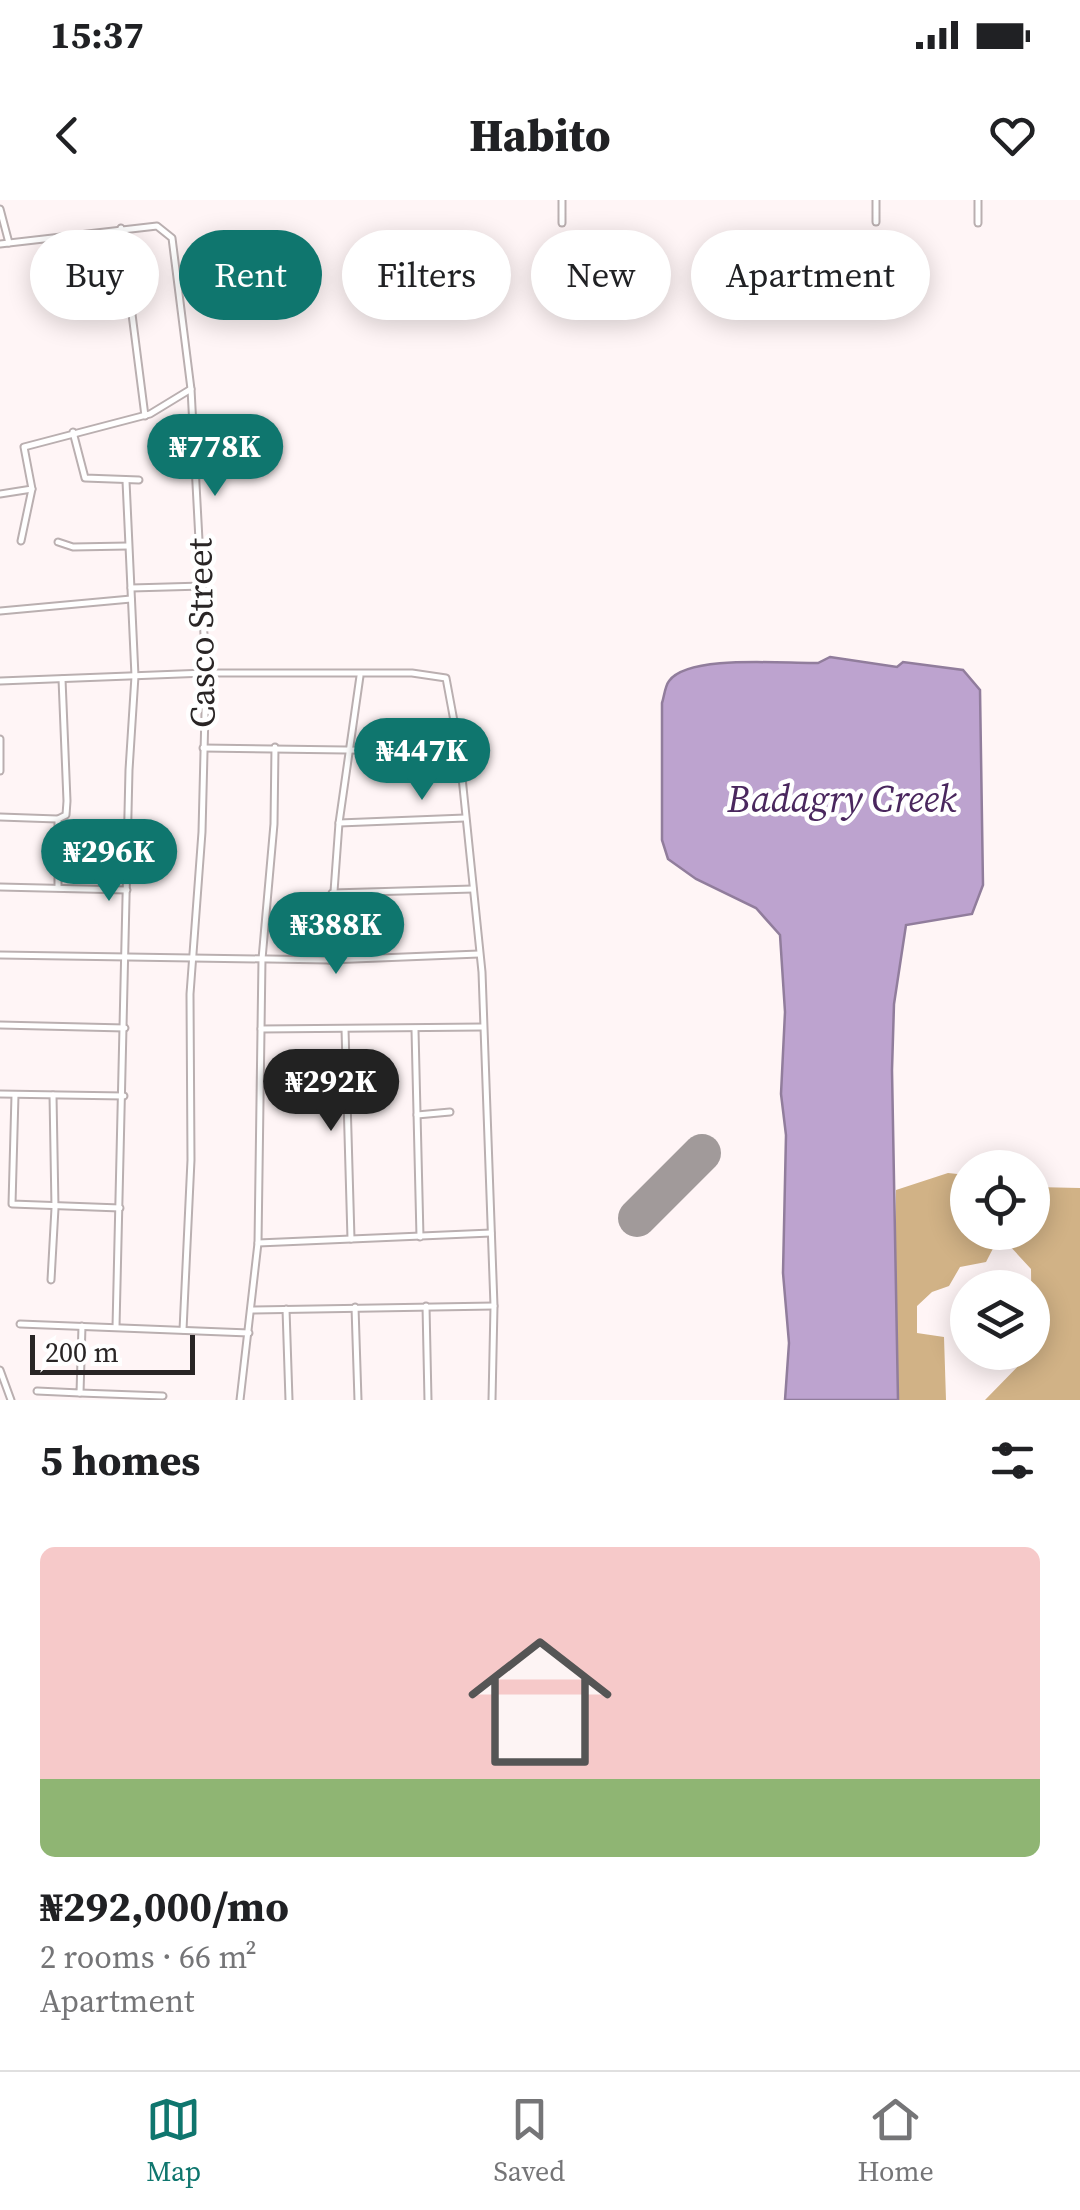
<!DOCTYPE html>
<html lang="en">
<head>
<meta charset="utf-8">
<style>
  :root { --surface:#fff; --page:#f6f6f6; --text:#202124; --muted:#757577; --line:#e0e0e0; --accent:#0f766e }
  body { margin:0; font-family:"Source Serif 4",serif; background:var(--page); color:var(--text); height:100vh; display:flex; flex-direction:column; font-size:38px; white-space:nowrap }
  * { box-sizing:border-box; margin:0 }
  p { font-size:32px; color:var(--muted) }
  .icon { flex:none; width:55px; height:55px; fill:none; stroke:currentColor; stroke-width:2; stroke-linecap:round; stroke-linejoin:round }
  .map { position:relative; height:1200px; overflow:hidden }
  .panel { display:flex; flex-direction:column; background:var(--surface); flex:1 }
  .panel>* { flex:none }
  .guide { position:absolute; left:30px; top:30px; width:1020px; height:90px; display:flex; gap:20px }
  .controls { position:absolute; left:950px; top:950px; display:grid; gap:20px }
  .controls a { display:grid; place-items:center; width:100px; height:100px; border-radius:50%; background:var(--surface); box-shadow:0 5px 25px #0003; font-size:50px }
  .scale { position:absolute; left:30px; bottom:25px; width:165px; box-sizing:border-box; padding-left:10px; border:5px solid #292525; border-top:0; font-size:28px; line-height:35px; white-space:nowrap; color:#292525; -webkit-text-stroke:8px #fff; paint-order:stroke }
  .price { position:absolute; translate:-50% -85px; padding:0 22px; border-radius:35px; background:var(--accent); color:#fff; font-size:32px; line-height:65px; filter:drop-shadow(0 2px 5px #0008) }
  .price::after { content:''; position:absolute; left:50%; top:60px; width:30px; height:22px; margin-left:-15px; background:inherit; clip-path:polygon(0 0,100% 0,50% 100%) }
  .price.on { background:#222; color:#fff }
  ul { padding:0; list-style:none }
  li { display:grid; align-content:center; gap:20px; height:530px; padding:0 40px }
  li span { display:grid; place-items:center; height:310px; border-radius:15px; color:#555 }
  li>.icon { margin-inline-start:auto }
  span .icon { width:180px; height:180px; fill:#fffc; stroke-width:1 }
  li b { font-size:42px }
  h2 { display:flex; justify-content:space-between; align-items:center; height:120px; padding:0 40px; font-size:42px }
  .tag { padding:0 35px; border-radius:45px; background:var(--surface); box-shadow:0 5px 25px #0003; font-size:35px; line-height:90px }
  .tag.on { background:var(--accent); color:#fff }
  .status { display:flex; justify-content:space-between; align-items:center; height:70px; padding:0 50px; background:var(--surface); direction:ltr }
  .status svg { height:28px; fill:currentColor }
  header { display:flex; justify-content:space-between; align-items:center; height:130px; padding:0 40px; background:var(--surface); font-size:45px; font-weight:800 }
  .menu { display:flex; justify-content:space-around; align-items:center; height:140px; border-top:2px solid var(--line); background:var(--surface); font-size:28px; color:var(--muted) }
  .menu a { display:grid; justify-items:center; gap:5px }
  .menu .on { color:var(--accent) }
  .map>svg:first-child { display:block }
  .forest { fill:#d1b286 }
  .water { fill:#bda3cf; stroke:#917d9c; stroke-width:2.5 }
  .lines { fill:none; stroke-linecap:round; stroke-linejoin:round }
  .runway { stroke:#a19a9a; stroke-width:38 }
  .minor-casing { stroke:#baafb0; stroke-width:9 }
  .minor { stroke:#fff; stroke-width:5 }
  .labels { text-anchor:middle; stroke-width:9; stroke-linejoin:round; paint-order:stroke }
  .street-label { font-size:35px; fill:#292525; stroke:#fff }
  .water-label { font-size:38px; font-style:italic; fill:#4a275e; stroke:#fff }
</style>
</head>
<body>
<div class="status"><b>15:37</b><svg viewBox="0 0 49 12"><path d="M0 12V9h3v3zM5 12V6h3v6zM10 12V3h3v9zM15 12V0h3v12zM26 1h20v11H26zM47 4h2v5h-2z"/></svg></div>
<header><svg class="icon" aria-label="back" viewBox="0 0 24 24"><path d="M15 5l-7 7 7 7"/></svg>Habito<svg class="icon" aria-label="heart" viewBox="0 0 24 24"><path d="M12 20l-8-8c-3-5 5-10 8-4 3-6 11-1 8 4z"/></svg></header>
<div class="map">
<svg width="1080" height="1200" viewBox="0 0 1080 1200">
  <rect width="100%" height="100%" fill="#fff5f6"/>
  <g class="forest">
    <path d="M 948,973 L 967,975 L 968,1032 L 1001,1033 L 986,1062 L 960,1067 L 949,1086 L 932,1092 L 917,1106 L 917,1133 L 944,1137 L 946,1200 L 898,1200 L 894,1147 L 896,990 Z"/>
    <path d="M 1035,987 L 1080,988 L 1080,1200 L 985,1200 L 1032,1152 L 1031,1069 L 1008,1044 L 1013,1033 L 1032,1032 Z"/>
  </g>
  <path class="water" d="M 830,457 L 897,467 L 903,462 L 963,470 L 980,490 L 983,685 L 972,714 L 906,725 L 894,804 L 892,870 L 898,1200 L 785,1200 L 789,1143 L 783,1073 L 786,935 L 781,894 L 785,812 L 780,735 L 756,708 L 696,679 L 668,659 L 662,640 L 662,503 C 664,497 665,486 669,481 C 689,454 785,464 818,463 Z"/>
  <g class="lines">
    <path class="runway" d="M 637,1018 L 702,953"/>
    <defs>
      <g id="minor">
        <path d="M 562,0 L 562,23"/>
        <path d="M 876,0 L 876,22"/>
        <path d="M 0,9 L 9,43"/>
        <path d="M 978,23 L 978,0"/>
        <path d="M 121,28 L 145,216"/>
        <path d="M 0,44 L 157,26 L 172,38 L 191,189 L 206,473 L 202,632 L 190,794 L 191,960 L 183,1130"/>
        <path d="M 73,232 L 85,278 L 139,280"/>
        <path d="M 0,294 L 32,289"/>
        <path d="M 21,341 L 32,289 L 24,247 L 150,214 L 191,189"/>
        <path d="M 58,342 L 73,347 L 128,346"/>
        <path d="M 131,388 L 203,386"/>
        <path d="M 0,411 L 131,399"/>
        <path d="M 0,481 L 206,473 L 412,473 L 446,478 L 459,548 L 482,772 L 494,1106 L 492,1200"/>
        <path d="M 0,539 L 0,571"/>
        <path d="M 203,548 L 419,551 L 459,548"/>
        <path d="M 0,617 L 57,619"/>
        <path d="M 339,623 L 465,618"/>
        <path d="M 0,687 L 127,690"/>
        <path d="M 58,687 L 58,619 L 66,615 L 67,601 L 62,479"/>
        <path d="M 332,693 L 473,689"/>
        <path d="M 0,755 L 329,760 L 479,754"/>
        <path d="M 329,760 L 339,623 L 360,476"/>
        <path d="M 0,825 L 125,828"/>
        <path d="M 261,829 L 483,827"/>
        <path d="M 345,829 L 351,1039"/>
        <path d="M 415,830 L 420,1037"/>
        <path d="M 0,894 L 124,896"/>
        <path d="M 15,895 L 12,1004 L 120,1008"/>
        <path d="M 417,915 L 450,912"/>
        <path d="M 258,1043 L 491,1033"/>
        <path d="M 51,1080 L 55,1008 L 53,895"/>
        <path d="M 426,1106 L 428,1200"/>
        <path d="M 355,1107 L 358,1200"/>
        <path d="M 286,1109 L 289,1200"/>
        <path d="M 252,1110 L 494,1106"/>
        <path d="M 20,1124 L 249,1133"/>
        <path d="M 116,1127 L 129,570 L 135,476 L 126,281"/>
        <path d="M 0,1170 L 11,1200"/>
        <path d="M 37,1191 L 80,1193 L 82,1126"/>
        <path d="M 80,1193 L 163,1196"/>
        <path d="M 240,1200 L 258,1043 L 262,759 L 274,624 L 275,547"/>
      </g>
    </defs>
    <use href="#minor" class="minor-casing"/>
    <use href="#minor" class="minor"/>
  </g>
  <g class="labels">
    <g class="street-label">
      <text transform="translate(201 433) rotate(-91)" y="12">Casco Street</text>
    </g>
    <g class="water-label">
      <text x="842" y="612">Badagry Creek</text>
    </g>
  </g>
</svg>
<div class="controls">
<a><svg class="icon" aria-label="locate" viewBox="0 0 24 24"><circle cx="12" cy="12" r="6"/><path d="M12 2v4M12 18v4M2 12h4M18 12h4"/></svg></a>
<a><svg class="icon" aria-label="layers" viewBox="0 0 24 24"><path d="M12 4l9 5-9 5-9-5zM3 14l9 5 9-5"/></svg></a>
</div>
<div class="scale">200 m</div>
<b class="price" style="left:215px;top:299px">₦778K</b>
<b class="price" style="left:422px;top:603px">₦447K</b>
<b class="price" style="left:109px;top:704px">₦296K</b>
<b class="price" style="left:336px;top:777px">₦388K</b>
<b class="price on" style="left:331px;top:934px">₦292K</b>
<div class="guide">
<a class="tag">Buy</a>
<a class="tag on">Rent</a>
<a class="tag">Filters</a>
<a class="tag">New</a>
<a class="tag">Apartment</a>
</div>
</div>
<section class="panel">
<h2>5 homes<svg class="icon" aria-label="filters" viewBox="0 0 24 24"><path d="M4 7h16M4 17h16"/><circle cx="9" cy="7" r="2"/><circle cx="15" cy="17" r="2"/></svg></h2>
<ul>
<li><span style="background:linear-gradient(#f6c9c9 75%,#8fb573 0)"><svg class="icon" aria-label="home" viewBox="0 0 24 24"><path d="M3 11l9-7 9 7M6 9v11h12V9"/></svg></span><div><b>₦292,000/mo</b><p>2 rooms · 66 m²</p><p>Apartment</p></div></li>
</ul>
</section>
<nav class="menu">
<a class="on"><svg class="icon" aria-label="map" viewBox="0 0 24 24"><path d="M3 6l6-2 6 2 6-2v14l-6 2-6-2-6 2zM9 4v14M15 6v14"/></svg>Map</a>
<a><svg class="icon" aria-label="saved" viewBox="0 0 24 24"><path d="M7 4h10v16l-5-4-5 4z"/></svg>Saved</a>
<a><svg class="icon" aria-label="home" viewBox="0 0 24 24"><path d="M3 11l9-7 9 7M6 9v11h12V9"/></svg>Home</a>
</nav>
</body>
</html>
